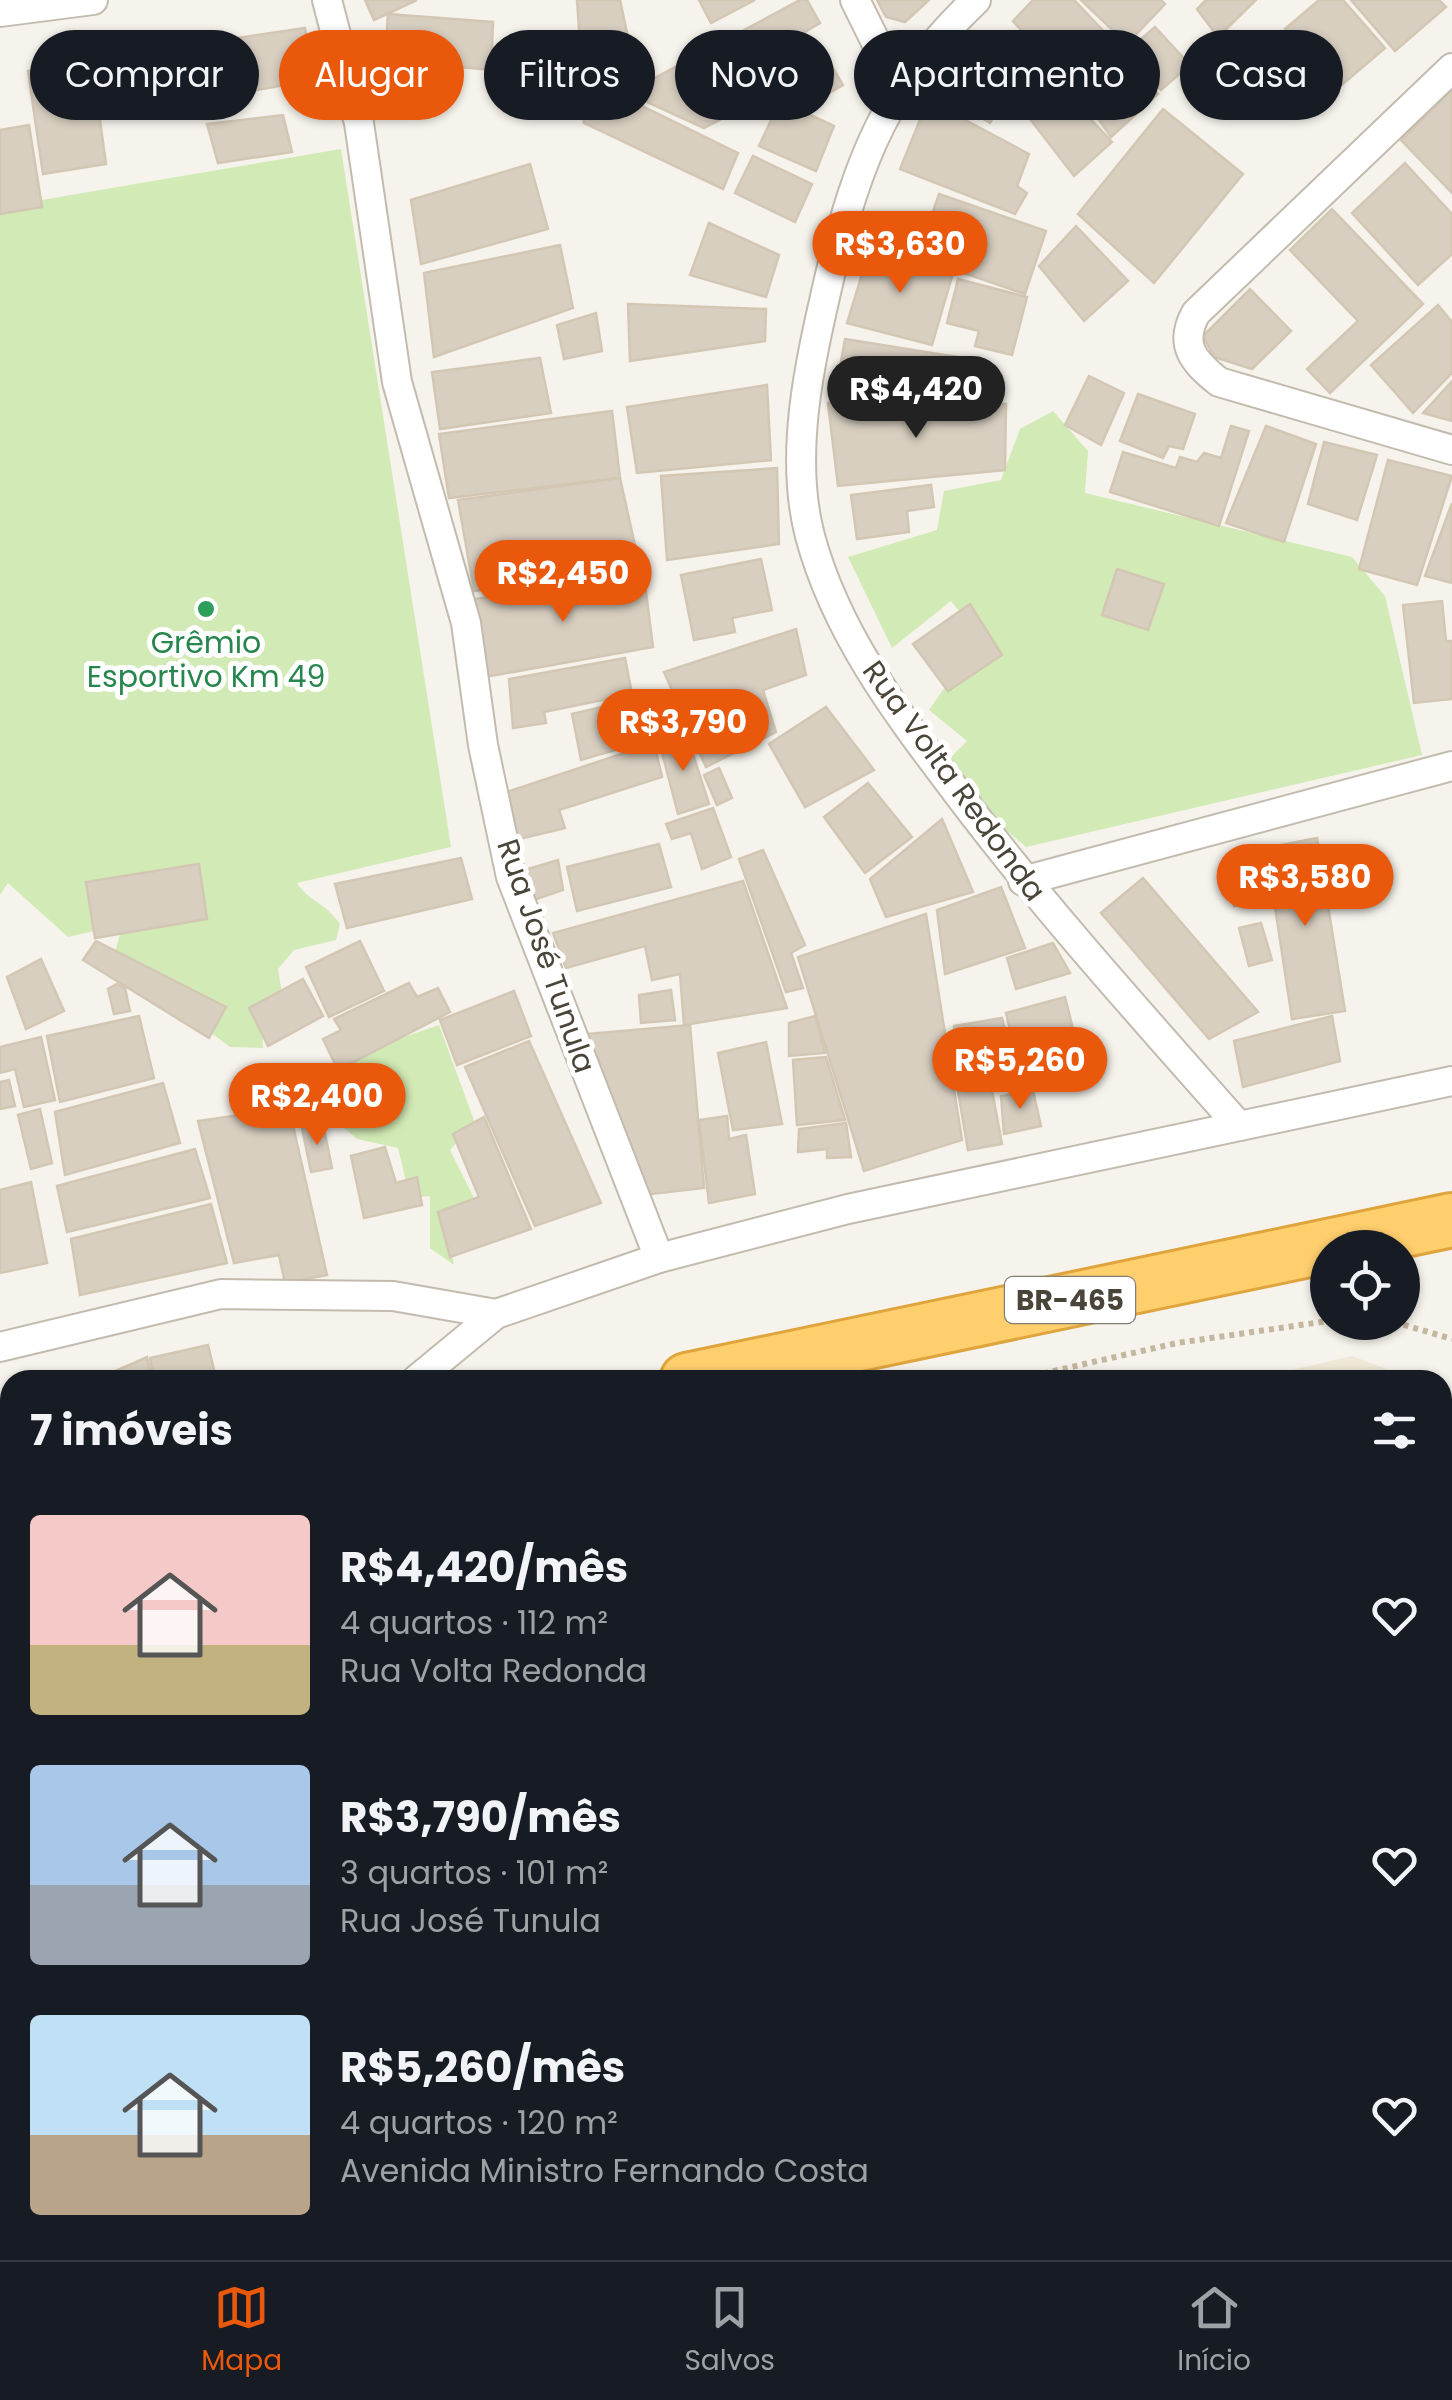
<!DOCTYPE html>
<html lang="pt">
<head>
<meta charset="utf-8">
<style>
  :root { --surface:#171b24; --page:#20242c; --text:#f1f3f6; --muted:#9ea1a6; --line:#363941; --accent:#ea580c }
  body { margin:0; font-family:Poppins,sans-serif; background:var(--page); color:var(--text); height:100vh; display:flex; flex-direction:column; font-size:38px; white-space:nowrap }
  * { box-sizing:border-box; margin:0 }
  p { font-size:32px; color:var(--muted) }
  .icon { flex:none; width:55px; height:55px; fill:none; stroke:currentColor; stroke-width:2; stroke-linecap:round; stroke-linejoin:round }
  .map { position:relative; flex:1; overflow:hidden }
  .details { position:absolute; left:0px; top:1370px; width:1452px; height:890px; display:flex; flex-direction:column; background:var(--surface); border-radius:30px 30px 0 0; box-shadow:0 2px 8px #0004 }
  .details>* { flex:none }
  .guide { position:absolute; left:30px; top:30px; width:1392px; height:90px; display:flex; gap:20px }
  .buttons { position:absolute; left:1310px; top:1230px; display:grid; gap:20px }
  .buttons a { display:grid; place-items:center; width:110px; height:110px; border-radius:50%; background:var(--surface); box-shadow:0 2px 8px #0004; font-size:50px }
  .price { position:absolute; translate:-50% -85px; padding:0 22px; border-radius:35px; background:var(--accent); color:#fff; font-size:32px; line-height:65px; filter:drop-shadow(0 2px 5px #0008) }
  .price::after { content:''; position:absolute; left:50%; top:60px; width:30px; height:22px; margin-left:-15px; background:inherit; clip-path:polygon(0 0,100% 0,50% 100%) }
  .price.current { background:#222; color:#fff }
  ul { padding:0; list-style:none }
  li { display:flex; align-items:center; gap:30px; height:250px; padding:0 30px }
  li span { display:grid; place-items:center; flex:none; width:280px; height:200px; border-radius:10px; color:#555 }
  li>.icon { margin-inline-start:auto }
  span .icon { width:120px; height:120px; fill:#fffc; stroke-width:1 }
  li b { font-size:42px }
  h2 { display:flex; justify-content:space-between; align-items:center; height:120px; padding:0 30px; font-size:42px }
  .chip { padding:0 35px; border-radius:45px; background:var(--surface); box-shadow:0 2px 8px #0004; font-size:35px; line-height:90px }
  .chip.current { background:var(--accent); color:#fff }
  .tab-bar { display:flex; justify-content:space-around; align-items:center; height:140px; border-top:2px solid var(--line); background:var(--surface); font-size:28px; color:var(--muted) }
  .tab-bar a { display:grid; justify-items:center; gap:5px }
  .tab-bar .current { color:var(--accent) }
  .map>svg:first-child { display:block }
  .education { fill:#efe8d6 }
  .green { fill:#d2eab5 }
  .building { fill:#d8cfc1; stroke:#d3c7b4; stroke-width:2.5 }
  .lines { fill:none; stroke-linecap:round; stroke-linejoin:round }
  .lane-casing { stroke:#c2bbae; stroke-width:19 }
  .street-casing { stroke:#c2bbae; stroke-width:32 }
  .secondary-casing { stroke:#d6c79b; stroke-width:45 }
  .highway-casing { stroke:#e0a43c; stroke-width:58 }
  .path { stroke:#c4b79f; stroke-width:6; stroke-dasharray:5 5; stroke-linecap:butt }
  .lane { stroke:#fff; stroke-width:14 }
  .street { stroke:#fff; stroke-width:28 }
  .secondary { stroke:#fff3cd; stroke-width:40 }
  .highway { stroke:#ffcf6e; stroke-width:52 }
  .leisure-dot { fill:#2e9e5b; stroke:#fff; stroke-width:4 }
  .labels { text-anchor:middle; stroke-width:10; stroke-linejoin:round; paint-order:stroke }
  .shield { fill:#fff; stroke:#817c74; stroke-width:2.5 }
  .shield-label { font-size:28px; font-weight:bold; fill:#4b4439 }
  .leisure-label { font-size:30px; fill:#27864d; stroke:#fff }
  .street-label { font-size:30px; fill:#4b4439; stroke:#fff }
</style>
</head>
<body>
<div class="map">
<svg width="1452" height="2260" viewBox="0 0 1452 2260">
  <rect width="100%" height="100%" fill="#f6f3ec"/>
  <path class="education" d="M 1352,1356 L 1415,1380 L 1250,1380 Z"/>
  <g class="green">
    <path d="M 341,149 L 451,847 L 297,883 C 307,900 326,903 340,924 L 336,940 L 294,950 L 278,969 L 283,1000 L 261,1016 L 263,1048 L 230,1047 L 113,959 L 123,924 L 68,937 L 8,883 L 0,895 L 0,207 Z"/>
    <path d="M 1053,411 L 1088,451 L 1085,493 L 1352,557 L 1385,596 L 1422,755 L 1026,847 L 993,819 L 946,762 L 967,741 L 929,710 L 954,674 L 990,650 L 951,601 L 892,648 L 848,557 L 937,530 L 944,491 L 1001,480 L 1020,429 Z"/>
    <path d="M 439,1025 L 475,1123 L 450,1150 L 482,1214 L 449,1230 L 454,1265 L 430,1248 L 430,1196 L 410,1198 L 398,1148 L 357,1139 L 305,1093 L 369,1049 Z"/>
    <path d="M 1452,1401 L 1452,1705 L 1442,1665 L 1442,1405 Z"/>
    <path d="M 1452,1846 L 1452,2260 L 619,2260 L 616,2250 L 1442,2250 L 1442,1848 Z"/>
    <path d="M 113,2250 L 492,2250 L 494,2260 L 115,2260 Z"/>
  </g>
  <g class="building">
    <path d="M 365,0 L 417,0 L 374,20 Z"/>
    <path d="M 577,0 L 620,0 L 627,33 L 580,43 Z"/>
    <path d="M 699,0 L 755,0 L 711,23 Z"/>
    <path d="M 800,0 L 807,0 L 820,23 L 769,53 L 788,84 L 704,128 L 627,93 Z"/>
    <path d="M 877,0 L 929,0 L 905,22 L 886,17 Z"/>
    <path d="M 1033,0 L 1074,0 L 1115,43 L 1066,82 L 1013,21 Z"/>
    <path d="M 1081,0 L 1161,0 L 1165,4 L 1127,44 Z"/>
    <path d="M 1206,0 L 1256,0 L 1218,37 L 1197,9 Z"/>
    <path d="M 1319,0 L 1343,0 L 1385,48 L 1337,89 L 1285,29 Z"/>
    <path d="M 1351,0 L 1439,0 L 1446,7 L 1395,51 Z"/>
    <path d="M 388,14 L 493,22 L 491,70 L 385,60 Z"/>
    <path d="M 1155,27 L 1190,65 L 1161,90 L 1126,52 Z"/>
    <path d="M 305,28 L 312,80 L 164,107 L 162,49 Z"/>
    <path d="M 1124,57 L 1158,94 L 1111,137 L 1083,97 Z"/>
    <path d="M 92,62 L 106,164 L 43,174 L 28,71 Z"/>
    <path d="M 961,64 L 1008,92 L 990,123 L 943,95 Z"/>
    <path d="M 831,65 L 843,85 L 805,107 L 791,90 Z"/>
    <path d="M 1043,68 L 1112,142 L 1074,176 L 1014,98 Z"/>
    <path d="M 581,76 L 738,153 L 723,189 L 584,123 Z"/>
    <path d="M 1452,90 L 1452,193 L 1401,140 Z"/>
    <path d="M 928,100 L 1029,154 L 1017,186 L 1027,193 L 1015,214 L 900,169 Z"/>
    <path d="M 780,101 L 834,126 L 816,171 L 759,146 Z"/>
    <path d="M 1163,109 L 1243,174 L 1154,283 L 1078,214 Z"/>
    <path d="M 283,115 L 292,152 L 218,163 L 207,124 Z"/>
    <path d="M 29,125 L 42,207 L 0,214 L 0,130 Z"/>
    <path d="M 753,156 L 812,184 L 795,222 L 735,193 Z"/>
    <path d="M 1405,163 L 1452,214 L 1452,254 L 1418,285 L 1352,213 Z"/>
    <path d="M 530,164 L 548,229 L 421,264 L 411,200 Z"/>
    <path d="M 939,194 L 1046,231 L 1025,294 L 917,257 Z"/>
    <path d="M 1332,209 L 1423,304 L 1330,393 L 1307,369 L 1358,321 L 1290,250 Z"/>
    <path d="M 709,223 L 779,255 L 766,297 L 690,275 Z"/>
    <path d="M 1076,226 L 1128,281 L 1084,321 L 1039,266 Z"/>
    <path d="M 560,245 L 573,308 L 434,357 L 424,273 Z"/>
    <path d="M 871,245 L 953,273 L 932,345 L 847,323 Z"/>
    <path d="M 958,279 L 1027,297 L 1012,355 L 975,346 L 979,331 L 947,323 Z"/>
    <path d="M 1250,289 L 1291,331 L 1252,369 L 1214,357 L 1203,336 Z"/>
    <path d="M 628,304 L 766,309 L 765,341 L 630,361 Z"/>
    <path d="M 1438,305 L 1452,322 L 1452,373 L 1413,413 L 1371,365 Z"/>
    <path d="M 596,313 L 602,351 L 564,359 L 557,325 Z"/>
    <path d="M 845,339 L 970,359 L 969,399 L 835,396 Z"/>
    <path d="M 540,358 L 551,413 L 440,429 L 432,372 Z"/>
    <path d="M 1089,376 L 1124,393 L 1101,445 L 1065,425 Z"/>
    <path d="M 1452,381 L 1452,421 L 1423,413 Z"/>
    <path d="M 767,385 L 771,460 L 637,473 L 627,407 Z"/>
    <path d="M 1138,394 L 1195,414 L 1183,449 L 1169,446 L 1163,458 L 1120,441 Z"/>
    <path d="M 828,403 L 1006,404 L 1005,470 L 838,486 Z"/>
    <path d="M 612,411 L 620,478 L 449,498 L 439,434 Z"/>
    <path d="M 1231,426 L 1249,431 L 1219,526 L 1110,492 L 1123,452 L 1176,468 L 1180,457 L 1197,462 L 1204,453 L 1221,458 Z"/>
    <path d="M 1266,426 L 1316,444 L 1284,542 L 1226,523 Z"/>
    <path d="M 1324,442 L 1377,455 L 1357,520 L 1308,504 Z"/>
    <path d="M 1388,460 L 1452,476 L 1417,585 L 1359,569 Z"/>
    <path d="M 777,468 L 779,544 L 667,560 L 661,476 Z"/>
    <path d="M 620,478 L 640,568 L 474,591 L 458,500 Z"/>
    <path d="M 931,485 L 934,507 L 907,511 L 909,532 L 857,539 L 851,495 Z"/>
    <path d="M 1452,503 L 1452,583 L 1425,576 Z"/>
    <path d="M 761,559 L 772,610 L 732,618 L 735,632 L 694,640 L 681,575 Z"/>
    <path d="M 1117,569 L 1164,584 L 1148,630 L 1102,615 Z"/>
    <path d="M 644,576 L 653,647 L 485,677 L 474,599 Z"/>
    <path d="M 1442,601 L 1446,641 L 1452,641 L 1452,699 L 1414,703 L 1403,605 Z"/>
    <path d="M 970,604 L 1002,655 L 948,691 L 913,644 Z"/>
    <path d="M 796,629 L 806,675 L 763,690 L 776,732 L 706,767 L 664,672 Z"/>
    <path d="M 625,658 L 632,694 L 544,712 L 546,723 L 513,728 L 509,679 Z"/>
    <path d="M 636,699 L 646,741 L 581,760 L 572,714 Z"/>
    <path d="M 826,707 L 874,770 L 805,807 L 769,744 Z"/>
    <path d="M 686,732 L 709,804 L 678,814 L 659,741 Z"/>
    <path d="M 654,743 L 662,777 L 559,810 L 565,828 L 511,841 L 501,794 Z"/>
    <path d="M 719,768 L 732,798 L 717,805 L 704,775 Z"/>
    <path d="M 868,783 L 912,837 L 865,873 L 824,817 Z"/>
    <path d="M 713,808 L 731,857 L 702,869 L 691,833 L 672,839 L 666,824 Z"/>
    <path d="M 942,819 L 973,892 L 886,917 L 870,879 Z"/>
    <path d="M 1317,838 L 1345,1011 L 1292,1019 L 1266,848 Z"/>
    <path d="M 659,844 L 671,887 L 577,911 L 567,867 Z"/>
    <path d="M 763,850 L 805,945 L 791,953 L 803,988 L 786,992 L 739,859 Z"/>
    <path d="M 461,858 L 472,899 L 347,928 L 335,884 Z"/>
    <path d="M 558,860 L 563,890 L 534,900 L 524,870 Z"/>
    <path d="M 1252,860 L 1261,902 L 1234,906 L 1221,866 Z"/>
    <path d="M 199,864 L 207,919 L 95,938 L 86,882 Z"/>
    <path d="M 1143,878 L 1258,1012 L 1209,1039 L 1101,913 Z"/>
    <path d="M 743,881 L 787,1008 L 684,1025 L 680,974 L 652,980 L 645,946 L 566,968 L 553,933 Z"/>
    <path d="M 1001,887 L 1025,948 L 945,974 L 937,910 Z"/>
    <path d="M 926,914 L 962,1140 L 864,1171 L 798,957 Z"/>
    <path d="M 1261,923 L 1272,960 L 1249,966 L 1239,928 Z"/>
    <path d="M 96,941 L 226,1007 L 209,1038 L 83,960 Z"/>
    <path d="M 360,941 L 384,991 L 329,1017 L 306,967 Z"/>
    <path d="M 1053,943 L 1070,973 L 1016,989 L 1007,958 Z"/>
    <path d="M 41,959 L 64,1011 L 26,1029 L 7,977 Z"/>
    <path d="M 303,979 L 323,1016 L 268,1046 L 249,1008 Z"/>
    <path d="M 409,983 L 417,997 L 438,988 L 450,1012 L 338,1070 L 323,1039 L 341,1030 L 334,1019 Z"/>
    <path d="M 117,984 L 125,988 L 130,1011 L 114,1014 L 108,989 Z"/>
    <path d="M 671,990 L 675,1020 L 641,1023 L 639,995 Z"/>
    <path d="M 514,991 L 531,1036 L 457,1065 L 440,1020 Z"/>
    <path d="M 1065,997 L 1084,1073 L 1024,1089 L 1006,1013 Z"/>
    <path d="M 139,1016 L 154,1078 L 60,1102 L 47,1036 Z"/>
    <path d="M 815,1016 L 825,1053 L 789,1056 L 789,1023 Z"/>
    <path d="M 1332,1016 L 1340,1061 L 1243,1087 L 1234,1041 Z"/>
    <path d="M 1002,1018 L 1012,1057 L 958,1067 L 954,1026 Z"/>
    <path d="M 690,1025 L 704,1188 L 643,1195 L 586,1034 Z"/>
    <path d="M 41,1037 L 55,1100 L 24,1107 L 15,1069 L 0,1073 L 0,1047 Z"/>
    <path d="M 529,1041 L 601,1203 L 535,1226 L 465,1067 Z"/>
    <path d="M 766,1042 L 782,1124 L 733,1130 L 718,1053 Z"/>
    <path d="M 826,1057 L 845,1120 L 797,1125 L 793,1060 Z"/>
    <path d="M 9,1080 L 15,1106 L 0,1109 L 0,1082 Z"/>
    <path d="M 163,1083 L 180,1143 L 65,1175 L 55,1112 Z"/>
    <path d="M 991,1085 L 1002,1144 L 968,1150 L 958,1091 Z"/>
    <path d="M 1033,1091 L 1041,1126 L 1004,1134 L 1001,1096 Z"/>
    <path d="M 289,1108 L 327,1275 L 285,1283 L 279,1255 L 234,1263 L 198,1121 Z"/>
    <path d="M 40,1109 L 52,1163 L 31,1169 L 18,1115 Z"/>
    <path d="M 727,1116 L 729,1139 L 746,1135 L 755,1194 L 709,1203 L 699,1120 Z"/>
    <path d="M 484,1117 L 531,1229 L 450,1257 L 438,1212 L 479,1197 L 453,1134 Z"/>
    <path d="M 846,1123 L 851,1157 L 827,1158 L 827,1149 L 798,1152 L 799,1129 Z"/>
    <path d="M 323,1124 L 332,1168 L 311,1172 L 302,1128 Z"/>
    <path d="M 385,1147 L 396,1183 L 417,1177 L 422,1205 L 364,1218 L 351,1156 Z"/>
    <path d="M 195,1149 L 210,1198 L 67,1232 L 57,1186 Z"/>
    <path d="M 31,1182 L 47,1263 L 0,1273 L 0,1190 Z"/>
    <path d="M 211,1204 L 227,1263 L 80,1295 L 71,1239 Z"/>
    <path d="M 208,1345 L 215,1374 L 154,1380 L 150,1358 Z"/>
    <path d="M 147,1357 L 152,1380 L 105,1380 L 104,1376 Z"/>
    <path d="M 10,1677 L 10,1759 L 0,1760 L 0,1678 Z"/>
    <path d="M 10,1765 L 10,1814 L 0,1816 L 0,1767 Z"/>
    <path d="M 10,1835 L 10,1934 L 0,1935 L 0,1836 Z"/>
    <path d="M 10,2044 L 10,2098 L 0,2099 L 0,2045 Z"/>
    <path d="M 10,2156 L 10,2211 L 0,2213 L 0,2157 Z"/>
    <path d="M 10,2221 L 10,2250 L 51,2250 L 52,2260 L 0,2260 L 0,2222 Z"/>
    <path d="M 990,2250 L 1093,2250 L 1095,2254 L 1083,2260 L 995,2260 Z"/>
  </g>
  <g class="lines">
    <defs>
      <path id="lane" d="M 0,1451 L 10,1449"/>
      <g id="street">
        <path d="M 327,0 L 359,123 L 397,382 L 466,623 L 483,745 L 511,877 L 659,1258"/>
        <path d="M 855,0 L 898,87"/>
        <path d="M 976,0 C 888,83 858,159 830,275 C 811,358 788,452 810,536 C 836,633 897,713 956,791 C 1044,908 1142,1016 1239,1126"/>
        <path d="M 0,12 L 93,0"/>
        <path d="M 1452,68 L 1196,313 C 1178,345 1194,362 1219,382 L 1452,450"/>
        <path d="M 1023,881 L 1452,766"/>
        <path d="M 0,1347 L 221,1294 L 393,1296 L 496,1314 L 659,1258 L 848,1209 L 1452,1081"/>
        <path d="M 416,1380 L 496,1314"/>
        <path d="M 942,2250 L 945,2260"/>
      </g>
      <path id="secondary" d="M 564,2250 L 568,2260"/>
      <g id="highway">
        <path d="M 687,1380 L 1452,1220"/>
        <path d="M 0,1531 L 10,1529"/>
      </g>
    </defs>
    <use href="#lane" class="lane-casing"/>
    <use href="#street" class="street-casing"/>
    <use href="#secondary" class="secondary-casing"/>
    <use href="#highway" class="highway-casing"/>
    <g class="path">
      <path d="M 1394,1322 L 1452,1339"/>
      <path d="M 1014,1380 L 1177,1343 L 1328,1321"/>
    </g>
    <use href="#lane" class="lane"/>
    <use href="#street" class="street"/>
    <use href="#secondary" class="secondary"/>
    <use href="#highway" class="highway"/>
  </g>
  <circle class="leisure-dot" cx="206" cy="609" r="10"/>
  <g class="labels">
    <rect class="shield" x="1005" y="1277" width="130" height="46" rx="8"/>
    <g class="shield-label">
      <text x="1070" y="1310">BR-465</text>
    </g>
    <g class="leisure-label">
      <text x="206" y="653">Grêmio<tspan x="206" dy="34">Esportivo Km 49</tspan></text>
    </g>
    <g class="street-label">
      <text transform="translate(954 781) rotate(54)" y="10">Rua Volta Redonda</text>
      <text transform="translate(546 956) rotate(71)" y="10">Rua José Tunula</text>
    </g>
  </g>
</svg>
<div class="buttons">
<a><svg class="icon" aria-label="locate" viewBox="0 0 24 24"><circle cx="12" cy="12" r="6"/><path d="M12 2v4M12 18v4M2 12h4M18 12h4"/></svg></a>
</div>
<b class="price" style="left:900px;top:296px">R$3,630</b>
<b class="price current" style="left:916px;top:441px">R$4,420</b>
<b class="price" style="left:563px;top:625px">R$2,450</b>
<b class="price" style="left:683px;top:774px">R$3,790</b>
<b class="price" style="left:1305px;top:929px">R$3,580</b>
<b class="price" style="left:1020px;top:1112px">R$5,260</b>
<b class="price" style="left:317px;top:1148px">R$2,400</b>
<div class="guide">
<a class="chip">Comprar</a>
<a class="chip current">Alugar</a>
<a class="chip">Filtros</a>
<a class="chip">Novo</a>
<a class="chip">Apartamento</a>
<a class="chip">Casa</a>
</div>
<section class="details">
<h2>7 imóveis<svg class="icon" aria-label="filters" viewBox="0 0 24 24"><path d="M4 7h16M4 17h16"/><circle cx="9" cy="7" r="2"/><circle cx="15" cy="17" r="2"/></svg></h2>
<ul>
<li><span style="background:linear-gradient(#f6c9c9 65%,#c2b280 0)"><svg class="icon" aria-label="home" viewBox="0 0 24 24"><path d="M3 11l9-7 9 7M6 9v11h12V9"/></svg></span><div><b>R$4,420/mês</b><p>4 quartos · 112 m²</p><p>Rua Volta Redonda</p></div><svg class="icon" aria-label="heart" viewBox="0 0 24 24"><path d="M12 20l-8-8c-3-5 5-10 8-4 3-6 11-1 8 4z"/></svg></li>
<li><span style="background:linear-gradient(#a9c7e8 60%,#9aa5b1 0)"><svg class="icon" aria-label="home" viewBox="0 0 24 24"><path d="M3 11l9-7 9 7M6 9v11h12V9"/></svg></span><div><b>R$3,790/mês</b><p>3 quartos · 101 m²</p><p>Rua José Tunula</p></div><svg class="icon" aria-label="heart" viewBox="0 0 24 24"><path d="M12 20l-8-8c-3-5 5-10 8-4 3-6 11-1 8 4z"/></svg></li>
<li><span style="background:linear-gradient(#bfe0f5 60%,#b9a48a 0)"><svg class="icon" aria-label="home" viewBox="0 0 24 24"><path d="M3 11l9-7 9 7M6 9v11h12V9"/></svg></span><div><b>R$5,260/mês</b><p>4 quartos · 120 m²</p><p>Avenida Ministro Fernando Costa</p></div><svg class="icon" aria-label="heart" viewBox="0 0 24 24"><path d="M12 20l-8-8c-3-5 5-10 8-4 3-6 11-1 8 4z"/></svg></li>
</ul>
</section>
</div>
<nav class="tab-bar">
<a class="current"><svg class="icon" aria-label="map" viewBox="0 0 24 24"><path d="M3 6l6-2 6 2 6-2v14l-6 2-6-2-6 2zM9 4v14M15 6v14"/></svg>Mapa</a>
<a><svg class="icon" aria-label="saved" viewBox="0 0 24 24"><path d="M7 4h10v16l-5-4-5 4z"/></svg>Salvos</a>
<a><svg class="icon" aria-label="home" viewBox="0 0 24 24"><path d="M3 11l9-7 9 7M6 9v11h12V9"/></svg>Início</a>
</nav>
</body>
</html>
